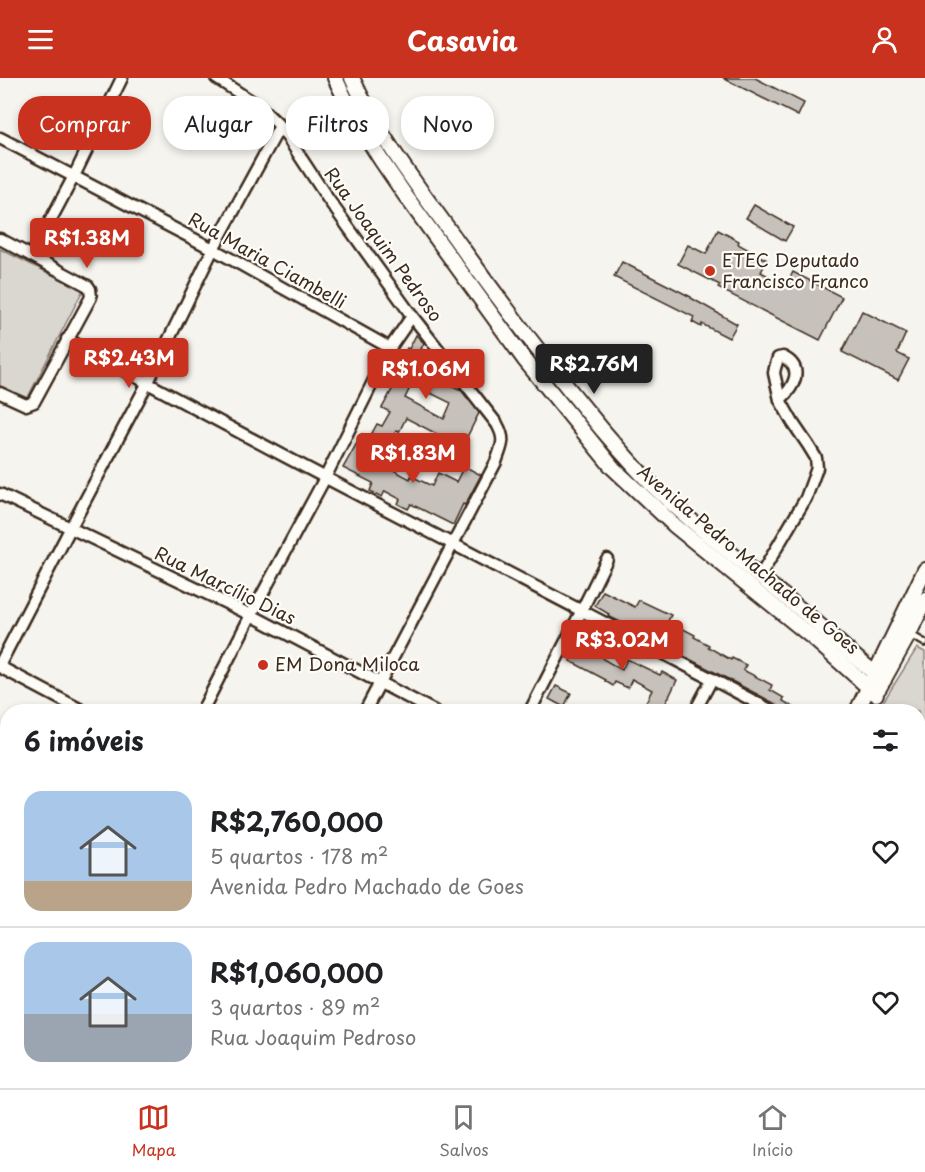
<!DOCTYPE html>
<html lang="pt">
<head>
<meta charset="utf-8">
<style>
  :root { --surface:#fff; --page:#f6f6f6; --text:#202124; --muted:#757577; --line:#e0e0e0; --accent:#c8321e }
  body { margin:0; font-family:"Playpen Sans",sans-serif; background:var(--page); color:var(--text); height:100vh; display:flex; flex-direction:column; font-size:22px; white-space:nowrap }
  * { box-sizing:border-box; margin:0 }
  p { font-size:20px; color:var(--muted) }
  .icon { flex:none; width:33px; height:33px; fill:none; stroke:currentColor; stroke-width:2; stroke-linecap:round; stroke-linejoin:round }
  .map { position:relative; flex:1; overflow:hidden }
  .drawer { position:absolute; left:0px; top:626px; width:926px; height:386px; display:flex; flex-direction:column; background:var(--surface); border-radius:24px 24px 0 0; box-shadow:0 3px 9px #0003 }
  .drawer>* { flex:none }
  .banner { position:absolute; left:18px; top:18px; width:600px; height:54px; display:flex; gap:12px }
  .price { position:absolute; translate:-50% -51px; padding:0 14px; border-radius:6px; background:var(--accent); color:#fff; font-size:20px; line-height:39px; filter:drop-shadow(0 2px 3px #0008) }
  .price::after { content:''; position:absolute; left:50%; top:36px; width:18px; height:14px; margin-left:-9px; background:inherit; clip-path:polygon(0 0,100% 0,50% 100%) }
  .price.current { background:#222; color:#fff }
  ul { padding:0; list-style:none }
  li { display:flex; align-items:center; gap:18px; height:150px; padding:0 24px }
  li+li { border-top:2px solid var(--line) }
  li span { display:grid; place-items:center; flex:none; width:168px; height:120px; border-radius:18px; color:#555 }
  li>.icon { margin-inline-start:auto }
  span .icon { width:72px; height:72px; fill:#fffc; stroke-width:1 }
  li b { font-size:26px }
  h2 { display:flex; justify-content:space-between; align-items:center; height:72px; padding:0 24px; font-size:26px }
  .chip { padding:0 21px; border-radius:24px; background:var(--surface); box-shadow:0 3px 9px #0003; font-size:21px; line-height:54px }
  .chip.current { background:var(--accent); color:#fff }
  header { display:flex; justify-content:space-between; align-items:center; height:78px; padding:0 24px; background:var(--accent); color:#fff; font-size:27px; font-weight:700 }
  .dock { display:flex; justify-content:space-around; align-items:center; height:84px; border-top:2px solid var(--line); background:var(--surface); font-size:16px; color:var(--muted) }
  .dock a { display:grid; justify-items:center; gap:3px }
  .dock .current { color:var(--accent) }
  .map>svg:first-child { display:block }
  .green { fill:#dad6d0; stroke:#8a8077; stroke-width:1.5 }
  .building { fill:#c7c1bb; stroke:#3b2a1e; stroke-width:1.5; fill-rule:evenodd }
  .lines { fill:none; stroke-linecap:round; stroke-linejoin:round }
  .lane-casing { stroke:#3b2a1e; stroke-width:10 }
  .street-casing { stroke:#3b2a1e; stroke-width:15 }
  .secondary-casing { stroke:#3b2a1e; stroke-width:18 }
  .lane { stroke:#fdfcf7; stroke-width:5 }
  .street { stroke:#fdfcf7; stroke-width:10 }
  .secondary { stroke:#fdfcf7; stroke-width:14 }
  .poi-dot { fill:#c8321e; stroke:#fdfcf7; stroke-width:2 }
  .labels { text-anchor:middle; stroke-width:4.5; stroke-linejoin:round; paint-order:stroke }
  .street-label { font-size:18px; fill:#3b2a1e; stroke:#fdfcf7 }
  .poi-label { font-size:18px; fill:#3b2a1e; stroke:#fdfcf7; text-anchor:start }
</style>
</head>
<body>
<header><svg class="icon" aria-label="menu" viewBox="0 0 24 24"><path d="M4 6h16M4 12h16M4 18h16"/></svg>Casavia<svg class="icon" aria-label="person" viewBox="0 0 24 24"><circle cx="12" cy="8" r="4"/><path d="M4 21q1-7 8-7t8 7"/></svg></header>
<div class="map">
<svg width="925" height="1010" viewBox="0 0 925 1010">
  <rect width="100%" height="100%" fill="#f5f4ee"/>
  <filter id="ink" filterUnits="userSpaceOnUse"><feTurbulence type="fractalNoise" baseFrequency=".0167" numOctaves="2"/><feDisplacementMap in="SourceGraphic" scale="12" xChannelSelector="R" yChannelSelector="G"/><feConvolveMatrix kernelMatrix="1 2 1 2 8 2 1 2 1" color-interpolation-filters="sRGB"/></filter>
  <g filter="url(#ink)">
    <g class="green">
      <path d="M 0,171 L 83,212 L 27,321 L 0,308 Z"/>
      <path d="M 917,570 L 925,574 L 925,657 L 918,652 L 918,633 L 894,633 L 883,624 Z"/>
    </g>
    <g class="building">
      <path d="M 723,0 L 755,0 L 804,25 L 798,38 Z"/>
      <path d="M 754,127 L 793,149 L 785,163 L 746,140 Z"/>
      <path d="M 718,152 L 739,163 L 738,166 L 767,182 L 761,194 L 786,208 L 793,194 L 842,219 L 820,262 L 718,210 L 720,207 L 678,186 L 688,167 L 706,176 Z"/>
      <path d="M 622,184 L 691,219 L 691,220 L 737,246 L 729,260 L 702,246 L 701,249 L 692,244 L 694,239 L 614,199 Z"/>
      <path d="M 862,233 L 906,255 L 897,275 L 909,281 L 898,302 L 842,274 Z"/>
      <path d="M 416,257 L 424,265 L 421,271 L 432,276 L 434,279 L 432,283 L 441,287 L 444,291 L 439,301 L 461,312 L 479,335 L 462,369 L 406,340 L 399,354 L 396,353 L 389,367 L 371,357 L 377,346 L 382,348 L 390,334 L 382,330 L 399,299 L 390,295 L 397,281 L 401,282 L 407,270 L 409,271 ZM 412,306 L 451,325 L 444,341 L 405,320 Z"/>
      <path d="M 362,356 L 376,363 L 368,378 L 383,385 L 386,379 L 398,385 L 395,393 L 410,401 L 411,398 L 432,408 L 438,395 L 456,404 L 464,388 L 481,397 L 465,427 L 463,426 L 453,447 L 411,426 L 408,431 L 398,426 L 400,421 L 385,413 L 382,419 L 370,413 L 373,405 L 343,390 Z"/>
      <path d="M 603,513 L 635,529 L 639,522 L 671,537 L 668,543 L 695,557 L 694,559 L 709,567 L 708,569 L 731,582 L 732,580 L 746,587 L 743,592 L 772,607 L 770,612 L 784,620 L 783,623 L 800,633 L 782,633 L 776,626 L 670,571 L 672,567 L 646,553 L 645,556 L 608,538 L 609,536 L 595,528 Z"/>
      <path d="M 582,551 L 611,567 L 603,581 L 622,592 L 627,581 L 660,597 L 662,594 L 677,602 L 662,633 L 655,633 L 644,628 L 652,612 L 632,601 L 628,610 L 615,604 L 613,608 L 605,603 L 606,602 L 570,583 L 579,567 L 575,564 Z"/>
      <path d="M 556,608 L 571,615 L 564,629 L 549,621 Z"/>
    </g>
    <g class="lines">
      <defs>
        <path id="lane" d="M 911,557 L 925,565"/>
        <g id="street">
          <path d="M 216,0 L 259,28 L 280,48 L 328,121 L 412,238 L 497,346 C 506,362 502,367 496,384 L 365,633"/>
          <path d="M 0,60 L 213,171 L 390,270"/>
          <path d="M 0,161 L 88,208 L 90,211 L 91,219 L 34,324 L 26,327 L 0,315"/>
          <path d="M 32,177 L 74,98 L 122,0"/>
          <path d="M 67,261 C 300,390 538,508 772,633"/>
          <path d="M 0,416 L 251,537 L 434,633"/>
          <path d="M 759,500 L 806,420 L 817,390 L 816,380 L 808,367 L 793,345 L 780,322 L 774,295 L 775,290 L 778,280 L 783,279 C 805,290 794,309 780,322"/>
          <path d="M 0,586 L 70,451 L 147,306 L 213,171 L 280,48"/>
          <path d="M 0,589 L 83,633"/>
          <path d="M 202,633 L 251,537 L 325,400 L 390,270 L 412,238"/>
          <path d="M 530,633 L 581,534 L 607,481"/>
          <path d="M 695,633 L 712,601"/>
          <path d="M 918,732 L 925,737"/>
          <path d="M 918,889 L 925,876"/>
          <path d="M 0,965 L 8,969"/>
          <path d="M 77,1004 L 90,1010"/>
          <path d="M 800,1004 L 813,1010"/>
          <path d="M 5,1010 L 8,1004"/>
          <path d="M 171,1010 L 174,1004"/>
          <path d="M 334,1010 L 338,1004"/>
          <path d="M 501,1010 L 504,1004"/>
          <path d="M 851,1010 L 855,1004"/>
        </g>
        <g id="secondary">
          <path d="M 335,0 L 355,41 L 381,82 L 405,117 L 524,281 L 613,390 L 674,447 L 812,559 L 876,616"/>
          <path d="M 352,0 C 381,63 425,118 465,174 C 504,228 544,281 586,332 C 607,358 629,383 652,407 C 702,455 758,496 812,541 C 836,561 858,584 884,602"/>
          <path d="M 879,610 L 909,556 L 925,522"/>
          <path d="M 857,633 L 925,492"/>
          <path d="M 0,770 L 8,774"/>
          <path d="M 0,783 L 8,787"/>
          <path d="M 423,1004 L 436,1010"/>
          <path d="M 448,1004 L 460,1010"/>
          <path d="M 661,1010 L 665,1004"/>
          <path d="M 675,1010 L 678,1004"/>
        </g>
      </defs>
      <use href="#lane" class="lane-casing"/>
      <use href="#street" class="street-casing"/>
      <use href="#secondary" class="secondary-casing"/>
      <use href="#lane" class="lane"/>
      <use href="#street" class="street"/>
      <use href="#secondary" class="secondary"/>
    </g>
  </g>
  <g class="poi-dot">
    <circle cx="710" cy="193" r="6"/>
    <circle cx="263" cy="587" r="6"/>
  </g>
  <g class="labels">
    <g class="street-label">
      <text transform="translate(383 167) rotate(54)" y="6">Rua Joaquim Pedroso</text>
      <text transform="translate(267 183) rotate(29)" y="6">Rua Maria Ciambelli</text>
      <text transform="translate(748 482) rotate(40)" y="6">Avenida Pedro Machado de Goes</text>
      <text transform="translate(225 508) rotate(26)" y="6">Rua Marcílio Dias</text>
    </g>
    <g class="poi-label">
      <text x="722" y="189">ETEC Deputado<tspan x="722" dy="21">Francisco Franco</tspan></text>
      <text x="275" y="593">EM Dona Miloca</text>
    </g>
  </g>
</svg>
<b class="price" style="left:87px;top:191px">R$1.38M</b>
<b class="price" style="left:129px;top:311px">R$2.43M</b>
<b class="price current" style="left:594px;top:317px">R$2.76M</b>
<b class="price" style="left:426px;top:322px">R$1.06M</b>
<b class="price" style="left:413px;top:406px">R$1.83M</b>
<b class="price" style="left:622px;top:593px">R$3.02M</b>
<div class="banner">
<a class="chip current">Comprar</a>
<a class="chip">Alugar</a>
<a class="chip">Filtros</a>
<a class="chip">Novo</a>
</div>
<section class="drawer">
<h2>6 imóveis<svg class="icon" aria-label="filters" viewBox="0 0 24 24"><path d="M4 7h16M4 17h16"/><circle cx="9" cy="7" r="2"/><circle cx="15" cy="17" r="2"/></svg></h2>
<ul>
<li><span style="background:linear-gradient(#a9c7e8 75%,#b9a48a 0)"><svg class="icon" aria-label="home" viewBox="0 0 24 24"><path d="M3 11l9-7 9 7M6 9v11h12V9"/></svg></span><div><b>R$2,760,000</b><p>5 quartos · 178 m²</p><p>Avenida Pedro Machado de Goes</p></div><svg class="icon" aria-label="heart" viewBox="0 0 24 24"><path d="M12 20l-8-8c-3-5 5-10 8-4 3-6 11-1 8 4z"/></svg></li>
<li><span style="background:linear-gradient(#a9c7e8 60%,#9aa5b1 0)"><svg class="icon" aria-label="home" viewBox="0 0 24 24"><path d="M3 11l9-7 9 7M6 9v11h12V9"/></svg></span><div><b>R$1,060,000</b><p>3 quartos · 89 m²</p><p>Rua Joaquim Pedroso</p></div><svg class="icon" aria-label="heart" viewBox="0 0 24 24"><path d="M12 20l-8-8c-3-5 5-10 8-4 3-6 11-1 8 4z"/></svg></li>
</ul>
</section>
</div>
<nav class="dock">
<a class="current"><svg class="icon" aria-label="map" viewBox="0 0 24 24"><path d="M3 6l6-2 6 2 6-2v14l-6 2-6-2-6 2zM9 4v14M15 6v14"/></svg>Mapa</a>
<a><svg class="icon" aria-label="saved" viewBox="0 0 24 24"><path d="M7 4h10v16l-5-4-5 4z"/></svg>Salvos</a>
<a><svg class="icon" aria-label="home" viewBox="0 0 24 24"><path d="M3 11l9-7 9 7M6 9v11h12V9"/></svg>Início</a>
</nav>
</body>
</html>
